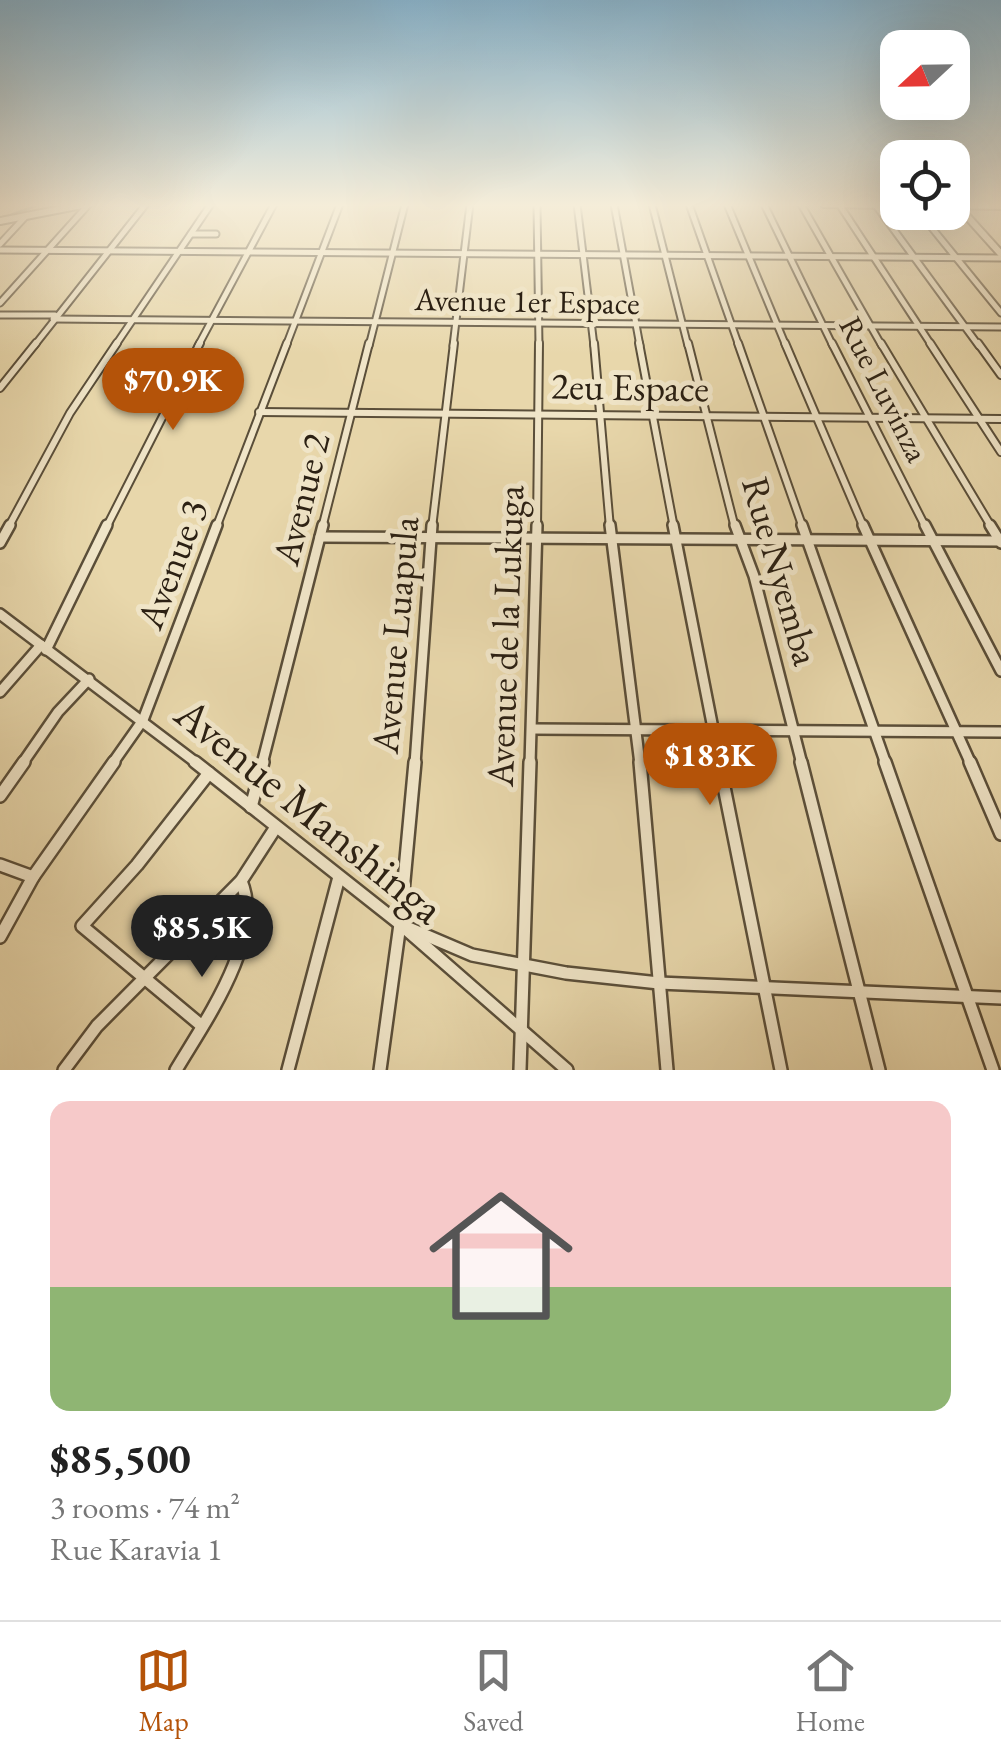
<!DOCTYPE html>
<html lang="en">
<head>
<meta charset="utf-8">
<style>
  :root { --surface:#fff; --page:#f6f6f6; --text:#222; --muted:#767676; --line:#e0e0e0; --accent:#b45309 }
  body { margin:0; font-family:"EB Garamond",serif; background:var(--page); color:var(--text); height:100vh; display:flex; flex-direction:column; font-size:38px; white-space:nowrap }
  * { box-sizing:border-box; margin:0 }
  p { font-size:32px; color:var(--muted) }
  .icon { flex:none; width:55px; height:55px; fill:none; stroke:currentColor; stroke-width:2; stroke-linecap:round; stroke-linejoin:round }
  .map { position:relative; height:1070px; overflow:hidden }
  .sheet { display:flex; flex-direction:column; background:var(--surface); flex:1 }
  .sheet>* { flex:none }
  .needle { width:65px; rotate:248deg }
  .buttons { position:absolute; left:880px; top:30px; display:grid; gap:20px }
  .buttons a { display:grid; place-items:center; width:90px; height:90px; border-radius:20px; background:var(--surface); box-shadow:0 10px 40px #0002; font-size:50px }
  .price { position:absolute; translate:-50% -85px; padding:0 22px; border-radius:35px; background:var(--accent); color:#fff; font-size:32px; line-height:65px; filter:drop-shadow(0 2px 5px #0008) }
  .price::after { content:''; position:absolute; left:50%; top:60px; width:30px; height:22px; margin-left:-15px; background:inherit; clip-path:polygon(0 0,100% 0,50% 100%) }
  .price.selected { background:#222; color:#fff }
  ul { padding:0; list-style:none }
  li { display:grid; align-content:center; gap:20px; height:530px; padding:0 50px }
  li span { display:grid; place-items:center; height:310px; border-radius:20px; color:#555 }
  li>.icon { margin-inline-start:auto }
  span .icon { width:180px; height:180px; fill:#fffc; stroke-width:1 }
  li b { font-size:42px }
  .menu { display:flex; justify-content:space-around; align-items:center; height:140px; border-top:2px solid var(--line); background:var(--surface); font-size:28px; color:var(--muted) }
  .menu a { display:grid; justify-items:center; gap:5px }
  .menu .selected { color:var(--accent) }
  .map>svg:first-child { display:block }
  .lines { fill:none; stroke-linecap:round; stroke-linejoin:round }
  .stream { stroke:#6c7b71; stroke-width:2.5 }
  .minor-far3-casing { stroke:#5a4e39; stroke-width:9 }
  .minor-far2-casing { stroke:#5a4e39; stroke-width:10 }
  .minor-far1-casing { stroke:#5a4e39; stroke-width:14 }
  .minor-casing { stroke:#5a4e39; stroke-width:16 }
  .tertiary-casing { stroke:#5a4e39; stroke-width:10 }
  .minor-far3 { stroke:#f0e5c8; stroke-width:5 }
  .minor-far2 { stroke:#f0e5c8; stroke-width:6 }
  .minor-far1 { stroke:#f0e5c8; stroke-width:9 }
  .minor { stroke:#f0e5c8; stroke-width:11 }
  .tertiary { stroke:#f0e5c8; stroke-width:6 }
  .labels { text-anchor:middle; stroke-width:10; stroke-linejoin:round; paint-order:stroke }
  .far-street-label { font-size:32px; fill:#2b2013; stroke:#f0e5c8 }
  .street-label { font-size:38px; fill:#2b2013; stroke:#f0e5c8 }
  .near-street-label { font-size:45px; fill:#2b2013; stroke:#f0e5c8 }
</style>
</head>
<body>
<div class="map">
<svg width="1001" height="1070" viewBox="0 0 1001 1070">
  <rect width="100%" height="100%" fill="#e8d7ab"/>
  <filter id="stains"><feTurbulence type="fractalNoise" baseFrequency=".002" numOctaves="4"/><feColorMatrix values="0 0 0 0 .2 0 0 0 0 .09 0 0 0 0 .02 0 0 0 .5 -.17"/></filter>
  <radialGradient id="worn" r=".72"><stop offset=".6" stop-color="#630" stop-opacity="0"/><stop offset="1" stop-color="#630" stop-opacity=".3"/></radialGradient>
  <g class="lines">
    <path class="stream" d="M 8,216 L 41,204"/>
    <defs>
      <g id="minor-far3">
        <path d="M 537,204 L 539,346"/>
        <path d="M 577,204 L 594,346"/>
        <path d="M 614,204 L 640,346"/>
        <path d="M 652,204 L 688,346"/>
        <path d="M 689,204 L 739,346"/>
        <path d="M 727,204 L 786,346"/>
        <path d="M 764,204 L 833,346"/>
        <path d="M 801,204 L 882,346"/>
        <path d="M 839,204 L 932,346"/>
        <path d="M 875,204 L 979,346"/>
        <path d="M 919,212 L 1001,313"/>
        <path d="M 191,234 L 216,234"/>
        <path d="M 0,244 L 26,216"/>
        <path d="M 0,250 L 1001,258"/>
        <path d="M 0,303 L 89,204"/>
        <path d="M 0,315 L 55,315"/>
        <path d="M 53,319 L 1001,327"/>
        <path d="M 34,346 L 146,204"/>
        <path d="M 115,346 L 211,204"/>
        <path d="M 198,346 L 274,204"/>
        <path d="M 286,346 L 340,204"/>
        <path d="M 369,346 L 405,204"/>
        <path d="M 453,346 L 470,204"/>
      </g>
      <g id="minor-far2">
        <path d="M 594,343 L 610,528"/>
        <path d="M 639,343 L 674,528"/>
        <path d="M 688,343 L 735,528"/>
        <path d="M 738,343 L 803,528"/>
        <path d="M 785,343 L 864,528"/>
        <path d="M 832,343 L 926,528"/>
        <path d="M 881,343 L 992,528"/>
        <path d="M 930,343 L 1001,452"/>
        <path d="M 978,343 L 1001,375"/>
        <path d="M 0,388 L 36,343"/>
        <path d="M 259,412 L 1001,419"/>
        <path d="M 8,528 L 70,413 L 117,343"/>
        <path d="M 106,528 L 200,343"/>
        <path d="M 216,528 L 287,343"/>
        <path d="M 322,528 L 369,343"/>
        <path d="M 432,528 L 454,343"/>
        <path d="M 537,528 L 539,343"/>
      </g>
      <g id="minor-far1">
        <path d="M 610,525 L 640,764"/>
        <path d="M 673,525 L 720,764"/>
        <path d="M 735,525 L 754,576 L 802,764"/>
        <path d="M 802,525 L 886,764"/>
        <path d="M 863,525 L 971,764"/>
        <path d="M 925,525 L 1001,671"/>
        <path d="M 990,525 L 1001,543"/>
        <path d="M 320,537 L 1001,541"/>
        <path d="M 0,543 L 10,525"/>
        <path d="M 0,614 L 198,764"/>
        <path d="M 46,650 L 107,525"/>
        <path d="M 0,692 L 41,645"/>
        <path d="M 532,729 L 1001,732"/>
        <path d="M 22,764 L 58,712 L 89,679"/>
        <path d="M 112,764 L 143,720 L 217,525"/>
        <path d="M 262,764 L 323,525"/>
        <path d="M 415,764 L 432,525"/>
        <path d="M 530,764 L 537,525"/>
      </g>
      <g id="minor">
        <path d="M 195,762 L 400,924 L 567,1070"/>
        <path d="M 640,762 L 667,1070"/>
        <path d="M 719,762 L 781,1070"/>
        <path d="M 801,762 L 879,1070"/>
        <path d="M 885,762 L 993,1070"/>
        <path d="M 970,762 L 1001,834"/>
        <path d="M 0,796 L 24,762"/>
        <path d="M 251,807 L 263,762"/>
        <path d="M 0,865 L 33,877"/>
        <path d="M 404,926 L 472,955 L 566,973 L 659,983 L 1001,998"/>
        <path d="M 0,937 L 33,877 L 114,762"/>
        <path d="M 202,1026 L 82,926 L 137,865 L 209,773"/>
        <path d="M 64,1070 L 97,1026 L 241,881 L 276,827"/>
        <path d="M 176,1070 C 205,1021 265,938 241,881"/>
        <path d="M 288,1070 L 339,877"/>
        <path d="M 380,1070 L 400,924 L 415,762"/>
        <path d="M 520,1070 L 530,762"/>
      </g>
      <g id="tertiary">
        <path d="M 824,204 L 898,205"/>
        <path d="M 956,204 L 1001,254"/>
        <path d="M 953,205 L 1001,206"/>
        <path d="M 0,221 L 87,204"/>
      </g>
    </defs>
    <use href="#minor-far3" class="minor-far3-casing"/>
    <use href="#minor-far2" class="minor-far2-casing"/>
    <use href="#minor-far1" class="minor-far1-casing"/>
    <use href="#minor" class="minor-casing"/>
    <use href="#tertiary" class="tertiary-casing"/>
    <use href="#minor-far3" class="minor-far3"/>
    <use href="#minor-far2" class="minor-far2"/>
    <use href="#minor-far1" class="minor-far1"/>
    <use href="#minor" class="minor"/>
    <use href="#tertiary" class="tertiary"/>
  </g>
  <linearGradient id="sky" x2="0" y2="1"><stop stop-color="#88b6d1"/><stop offset="0.58" stop-color="#f5edd9"/><stop offset="1" stop-color="#f5edd9" stop-opacity="0"/></linearGradient>
  <rect width="1001" height="354" fill="url(#sky)"/>
  <g class="labels">
    <g class="far-street-label">
      <text transform="translate(527 301) rotate(1)" y="11">Avenue 1er Espace</text>
      <text transform="translate(884 389) rotate(63)" y="11">Rue Luvinza</text>
    </g>
    <g class="street-label">
      <text transform="translate(630 387) rotate(1)" y="13">2eu Espace</text>
      <text transform="translate(301 499) rotate(-76)" y="13">Avenue 2</text>
      <text transform="translate(172 564) rotate(-69)" y="13">Avenue 3</text>
      <text transform="translate(781 571) rotate(74)" y="13">Rue Nyemba</text>
      <text transform="translate(395 635) rotate(-85)" y="13">Avenue Luapula</text>
      <text transform="translate(505 636) rotate(-88)" y="13">Avenue de la Lukuga</text>
    </g>
    <g class="near-street-label">
      <text transform="translate(310 810) rotate(39)" y="16">Avenue Manshinga</text>
    </g>
  </g>
  <rect width="100%" height="100%" filter="url(#stains)"/>
  <rect width="100%" height="100%" fill="url(#worn)"/>
</svg>
<div class="buttons">
<a><svg class="needle" viewBox="-14 -14 28 28"><path d="M0-13l5 13h-10z" fill="#e53935"/><path d="M0 13l5-13h-10z" fill="#767676"/></svg></a>
<a><svg class="icon" aria-label="locate" viewBox="0 0 24 24"><circle cx="12" cy="12" r="6"/><path d="M12 2v4M12 18v4M2 12h4M18 12h4"/></svg></a>
</div>
<b class="price" style="left:173px;top:433px">$70.9K</b>
<b class="price" style="left:710px;top:808px">$183K</b>
<b class="price selected" style="left:202px;top:980px">$85.5K</b>
</div>
<section class="sheet">
<ul>
<li><span style="background:linear-gradient(#f6c9c9 60%,#8fb573 0)"><svg class="icon" aria-label="home" viewBox="0 0 24 24"><path d="M3 11l9-7 9 7M6 9v11h12V9"/></svg></span><div><b>$85,500</b><p>3 rooms · 74 m²</p><p>Rue Karavia 1</p></div></li>
</ul>
</section>
<nav class="menu">
<a class="selected"><svg class="icon" aria-label="map" viewBox="0 0 24 24"><path d="M3 6l6-2 6 2 6-2v14l-6 2-6-2-6 2zM9 4v14M15 6v14"/></svg>Map</a>
<a><svg class="icon" aria-label="saved" viewBox="0 0 24 24"><path d="M7 4h10v16l-5-4-5 4z"/></svg>Saved</a>
<a><svg class="icon" aria-label="home" viewBox="0 0 24 24"><path d="M3 11l9-7 9 7M6 9v11h12V9"/></svg>Home</a>
</nav>
</body>
</html>
